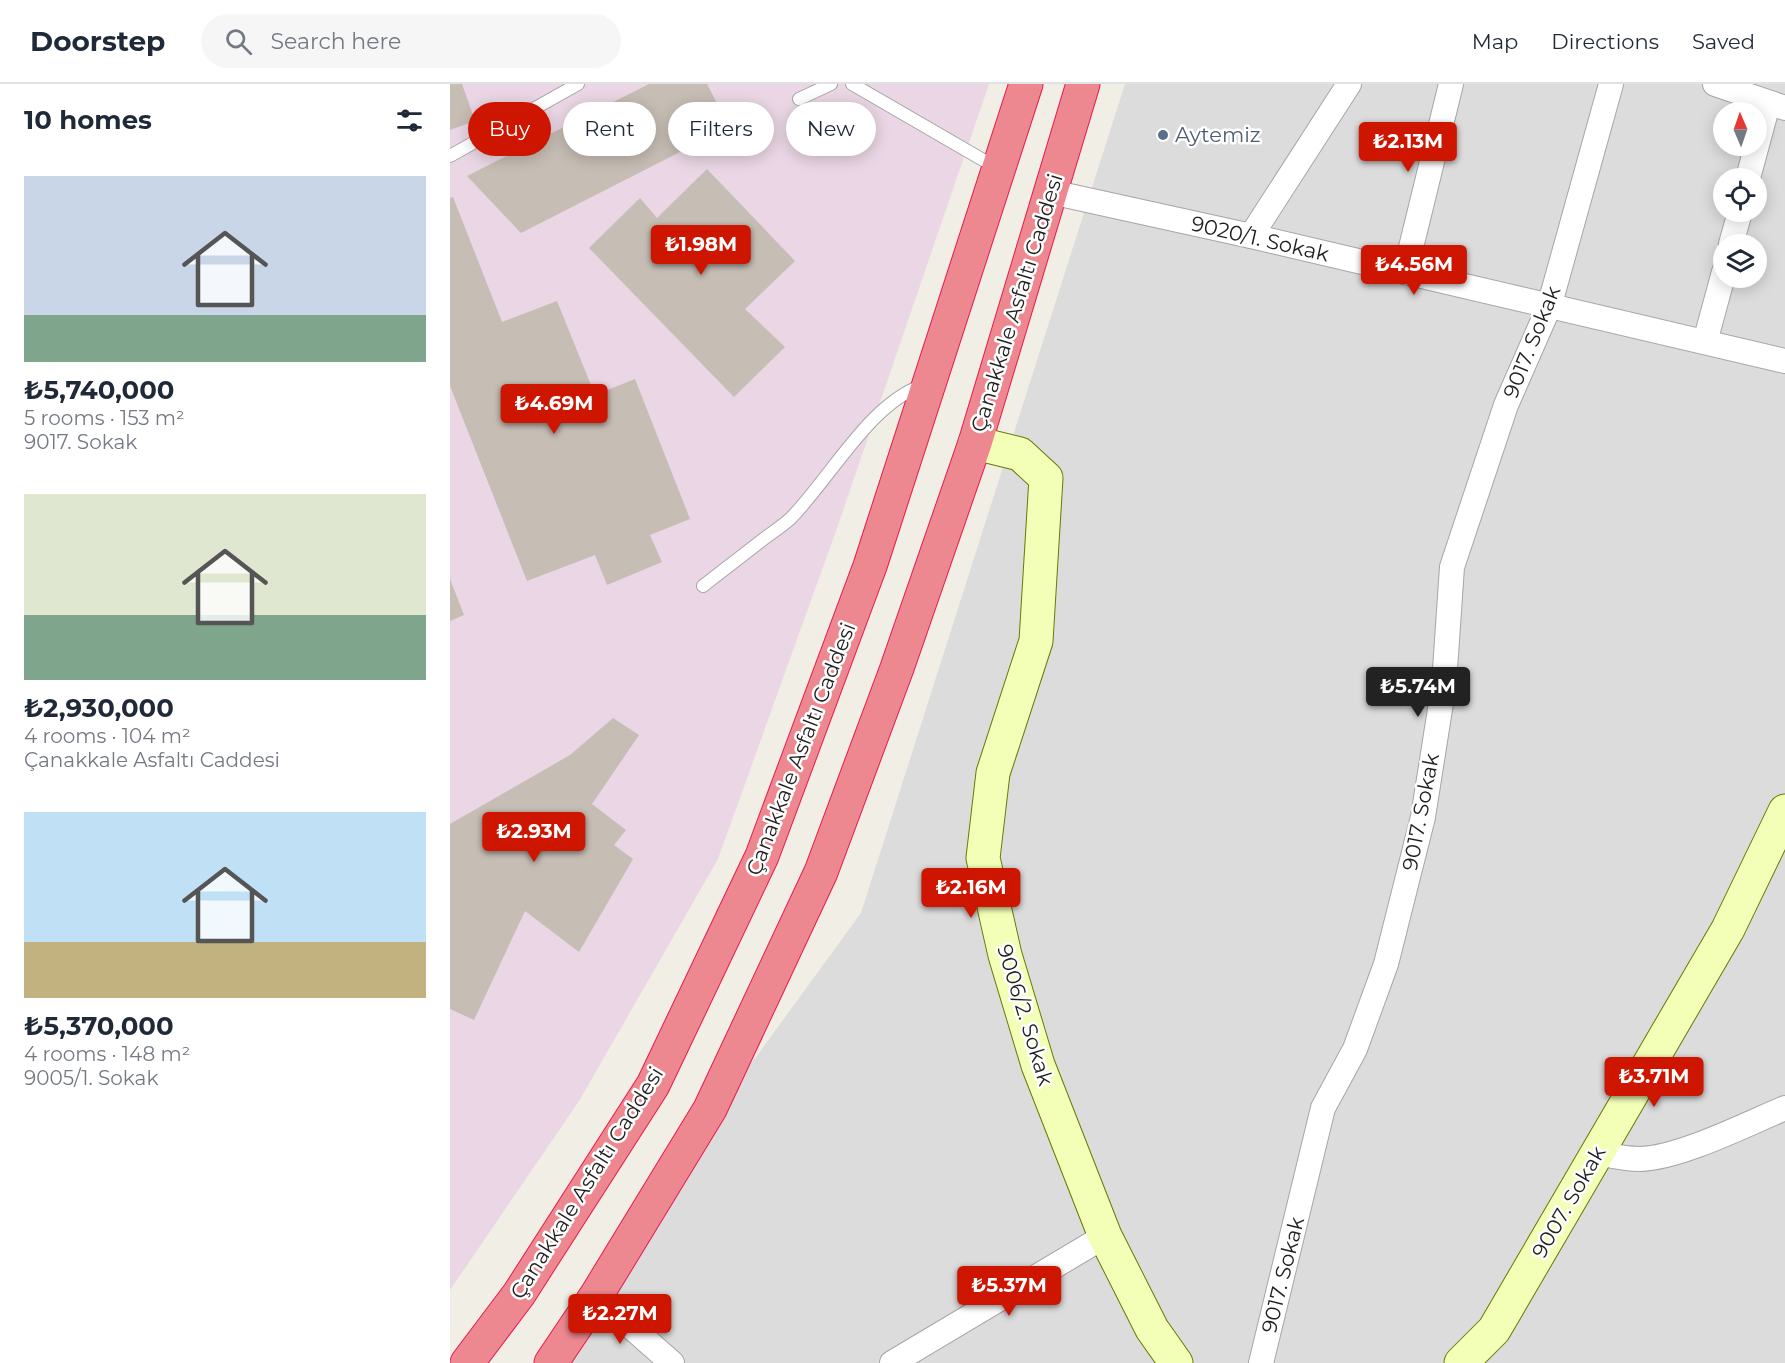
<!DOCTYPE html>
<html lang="en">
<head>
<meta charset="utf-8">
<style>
  :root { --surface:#fff; --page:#f6f6f7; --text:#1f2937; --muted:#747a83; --line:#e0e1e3; --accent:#ce1500 }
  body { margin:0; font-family:Montserrat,sans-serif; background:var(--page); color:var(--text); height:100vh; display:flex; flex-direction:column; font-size:22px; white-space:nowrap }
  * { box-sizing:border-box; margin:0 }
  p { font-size:20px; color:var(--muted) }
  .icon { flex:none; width:33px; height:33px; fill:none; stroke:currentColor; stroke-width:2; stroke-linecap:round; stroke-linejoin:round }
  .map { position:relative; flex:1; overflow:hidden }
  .details { display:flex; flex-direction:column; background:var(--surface); width:450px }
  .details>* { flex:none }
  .top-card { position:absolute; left:18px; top:18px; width:570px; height:54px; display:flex; gap:12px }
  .needle { width:39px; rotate:358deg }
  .controls { position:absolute; left:1263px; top:18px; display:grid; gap:12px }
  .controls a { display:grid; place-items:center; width:54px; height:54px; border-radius:50%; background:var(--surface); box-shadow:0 3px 15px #0003; font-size:30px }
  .price { position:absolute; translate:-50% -51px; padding:0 14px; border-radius:6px; background:var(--accent); color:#fff; font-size:20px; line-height:39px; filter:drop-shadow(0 2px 3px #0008) }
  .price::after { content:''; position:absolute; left:50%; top:36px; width:18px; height:14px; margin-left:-9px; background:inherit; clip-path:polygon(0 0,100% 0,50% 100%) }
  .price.active { background:#222; color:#fff }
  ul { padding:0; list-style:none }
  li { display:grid; align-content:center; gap:12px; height:318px; padding:0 24px }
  li span { display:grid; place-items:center; height:186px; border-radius:0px; color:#555 }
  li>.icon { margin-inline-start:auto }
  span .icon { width:108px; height:108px; fill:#fffc; stroke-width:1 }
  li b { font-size:26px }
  h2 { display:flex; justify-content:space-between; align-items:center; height:72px; padding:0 24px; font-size:26px }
  .chip { padding:0 21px; border-radius:27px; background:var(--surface); box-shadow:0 3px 15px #0003; font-size:21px; line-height:54px }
  .chip.active { background:var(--accent); color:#fff }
  header { display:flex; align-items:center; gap:36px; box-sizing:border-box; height:84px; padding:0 30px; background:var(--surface); border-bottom:2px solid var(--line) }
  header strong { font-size:28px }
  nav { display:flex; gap:33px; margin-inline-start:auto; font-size:21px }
  .search { width:420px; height:54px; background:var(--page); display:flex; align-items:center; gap:15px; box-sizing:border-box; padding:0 21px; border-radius:33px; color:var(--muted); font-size:22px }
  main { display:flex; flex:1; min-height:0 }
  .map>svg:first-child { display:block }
  .residential { fill:#dddcdc; fill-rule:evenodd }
  .industrial { fill:#ead6e4 }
  .building { fill:#c6bdb4 }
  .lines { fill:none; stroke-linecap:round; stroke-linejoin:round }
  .lane-casing { stroke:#a6a6a6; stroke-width:14 }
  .street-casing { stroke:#a6a6a6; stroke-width:26 }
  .secondary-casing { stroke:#627c00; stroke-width:35 }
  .highway-casing { stroke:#e71a4b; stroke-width:35 }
  .lane { stroke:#fff; stroke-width:12 }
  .street { stroke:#fff; stroke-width:24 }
  .secondary { stroke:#f3feb6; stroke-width:33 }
  .highway { stroke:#ed8890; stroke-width:33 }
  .service-dot { fill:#5c6f8a; stroke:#fff; stroke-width:2 }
  .labels { text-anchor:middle; stroke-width:5; stroke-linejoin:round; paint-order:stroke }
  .service-label { font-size:21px; fill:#4e5e75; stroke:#fff; text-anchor:start }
  .street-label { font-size:21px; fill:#1f1f1f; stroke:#fff }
</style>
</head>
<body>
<header>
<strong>Doorstep</strong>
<div class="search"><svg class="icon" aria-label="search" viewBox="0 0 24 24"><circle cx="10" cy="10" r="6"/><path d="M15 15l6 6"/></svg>Search here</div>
<nav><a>Map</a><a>Directions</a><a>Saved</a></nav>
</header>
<main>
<section class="details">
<h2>10 homes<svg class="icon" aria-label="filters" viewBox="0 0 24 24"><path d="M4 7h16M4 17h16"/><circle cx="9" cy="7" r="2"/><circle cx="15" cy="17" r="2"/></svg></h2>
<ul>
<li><span style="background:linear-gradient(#c9d6e8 75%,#7fa58c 0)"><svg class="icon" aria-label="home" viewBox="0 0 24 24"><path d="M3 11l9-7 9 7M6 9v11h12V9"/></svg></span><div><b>₺5,740,000</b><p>5 rooms · 153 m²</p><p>9017. Sokak</p></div></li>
<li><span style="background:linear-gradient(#dfe7d0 65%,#7fa58c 0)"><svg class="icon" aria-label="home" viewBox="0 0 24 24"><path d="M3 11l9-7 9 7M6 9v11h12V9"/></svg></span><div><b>₺2,930,000</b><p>4 rooms · 104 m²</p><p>Çanakkale Asfaltı Caddesi</p></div></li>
<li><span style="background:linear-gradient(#bfe0f5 70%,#c2b280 0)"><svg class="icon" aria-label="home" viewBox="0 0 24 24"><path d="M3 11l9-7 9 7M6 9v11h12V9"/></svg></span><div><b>₺5,370,000</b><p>4 rooms · 148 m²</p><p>9005/1. Sokak</p></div></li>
</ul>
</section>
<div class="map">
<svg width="1335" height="1279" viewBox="0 0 1335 1279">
  <rect width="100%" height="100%" fill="#f1eee5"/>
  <path class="residential" d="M 675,0 L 1335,0 L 1335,1279 L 83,1279 L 411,829 ZM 1274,28 L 1306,28 L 1306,62 L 1274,62 ZM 1274,94 L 1306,94 L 1306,128 L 1274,128 ZM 1274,160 L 1306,160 L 1306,194 L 1274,194 Z"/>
  <path class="industrial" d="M 0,0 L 539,0 L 387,444 L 268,775 L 129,1017 L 0,1206 Z"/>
  <g class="building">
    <path d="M 0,0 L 12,0 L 25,37 L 0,46 Z"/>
    <path d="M 199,0 L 257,0 L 279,43 L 71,149 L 17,92 Z"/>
    <path d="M 257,85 L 345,177 L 295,225 L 335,263 L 284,313 L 139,164 L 190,114 L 207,134 Z"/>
    <path d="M 3,113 L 52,238 L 107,217 L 145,311 L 185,295 L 240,435 L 200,451 L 212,478 L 157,501 L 145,471 L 77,497 L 0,302 L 0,114 Z"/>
    <path d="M 0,495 L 14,531 L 0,537 Z"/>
    <path d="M 163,634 L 189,651 L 142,720 L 176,746 L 164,761 L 183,775 L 129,868 L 75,827 L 24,936 L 0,925 L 0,740 L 120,671 Z"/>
  </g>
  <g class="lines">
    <defs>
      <g id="lane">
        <path d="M 402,0 L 547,84"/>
        <path d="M 349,15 L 381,0"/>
        <path d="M 0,72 L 128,0"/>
        <path d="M 253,502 C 272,487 292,472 311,457 C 320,450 331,443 340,435 C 380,395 420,318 474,301"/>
      </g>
      <g id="street">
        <path d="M 1265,0 L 1335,24"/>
        <path d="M 1298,94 L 1318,20"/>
        <path d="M 601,108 L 801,152 L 1335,277"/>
        <path d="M 801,152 L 899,0"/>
        <path d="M 1281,160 L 1290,128"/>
        <path d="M 955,188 L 1001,0"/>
        <path d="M 1255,258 L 1274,188"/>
        <path d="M 1148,1069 C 1162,1072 1175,1075 1190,1075 C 1230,1074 1297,1040 1335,1024"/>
        <path d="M 146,1212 L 222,1279"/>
        <path d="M 442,1279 L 655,1152"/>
        <path d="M 811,1279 L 873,1024 L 905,965 L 936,880 L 973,733 L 994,600 L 1002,483 L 1056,321 L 1099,223 L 1161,0"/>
      </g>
      <g id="secondary">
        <path d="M 525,359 L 570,370 L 596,394 L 586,557 L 543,689 L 533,774 L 555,871 L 588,981 L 655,1152 L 702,1245 L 726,1279"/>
        <path d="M 1011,1279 L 1044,1246 L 1278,845 L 1335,727"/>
      </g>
      <g id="highway">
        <path d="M 17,1279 L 69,1210 L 203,1001 L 312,772 L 420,482 L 576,0"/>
        <path d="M 101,1279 L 146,1212 L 260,1025 L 371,788 L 447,584 L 525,359 L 633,0"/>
      </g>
    </defs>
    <use href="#lane" class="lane-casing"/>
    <use href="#street" class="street-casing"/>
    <use href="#secondary" class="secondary-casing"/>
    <use href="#highway" class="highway-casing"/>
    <use href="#lane" class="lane"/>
    <use href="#street" class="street"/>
    <use href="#secondary" class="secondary"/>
    <use href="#highway" class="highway"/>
  </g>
  <circle class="service-dot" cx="713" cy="51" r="6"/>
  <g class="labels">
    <g class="service-label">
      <text x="725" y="58">Aytemiz</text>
    </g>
    <g class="street-label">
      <text transform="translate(810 155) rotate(13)" y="7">9020/1. Sokak</text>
      <text transform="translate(567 219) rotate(-73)" y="7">Çanakkale Asfaltı Caddesi</text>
      <text transform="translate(1082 258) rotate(-68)" y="7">9017. Sokak</text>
      <text transform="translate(351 665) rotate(-69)" y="7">Çanakkale Asfaltı Caddesi</text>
      <text transform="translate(971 728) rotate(-79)" y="7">9017. Sokak</text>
      <text transform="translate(575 931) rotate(73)" y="7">9006/2. Sokak</text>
      <text transform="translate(137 1099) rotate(-58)" y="7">Çanakkale Asfaltı Caddesi</text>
      <text transform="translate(1119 1118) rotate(-60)" y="7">9007. Sokak</text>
      <text transform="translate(833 1191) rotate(-76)" y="7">9017. Sokak</text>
    </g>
  </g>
</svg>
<div class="controls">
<a><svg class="needle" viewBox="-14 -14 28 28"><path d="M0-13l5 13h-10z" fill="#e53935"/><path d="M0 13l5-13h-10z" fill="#747a83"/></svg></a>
<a><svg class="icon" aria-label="locate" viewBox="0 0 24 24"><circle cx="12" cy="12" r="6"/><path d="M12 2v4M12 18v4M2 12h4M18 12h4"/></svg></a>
<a><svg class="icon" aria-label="layers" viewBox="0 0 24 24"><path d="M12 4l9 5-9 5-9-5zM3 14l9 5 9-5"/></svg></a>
</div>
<b class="price" style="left:958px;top:89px">₺2.13M</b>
<b class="price" style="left:251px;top:192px">₺1.98M</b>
<b class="price" style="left:964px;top:212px">₺4.56M</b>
<b class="price" style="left:104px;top:351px">₺4.69M</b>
<b class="price active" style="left:968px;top:634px">₺5.74M</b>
<b class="price" style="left:84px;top:779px">₺2.93M</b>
<b class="price" style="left:521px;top:835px">₺2.16M</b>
<b class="price" style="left:1204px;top:1024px">₺3.71M</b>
<b class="price" style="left:559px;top:1233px">₺5.37M</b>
<b class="price" style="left:170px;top:1261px">₺2.27M</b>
<div class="top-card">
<a class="chip active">Buy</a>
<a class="chip">Rent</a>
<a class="chip">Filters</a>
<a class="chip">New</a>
</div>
</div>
</main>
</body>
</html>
